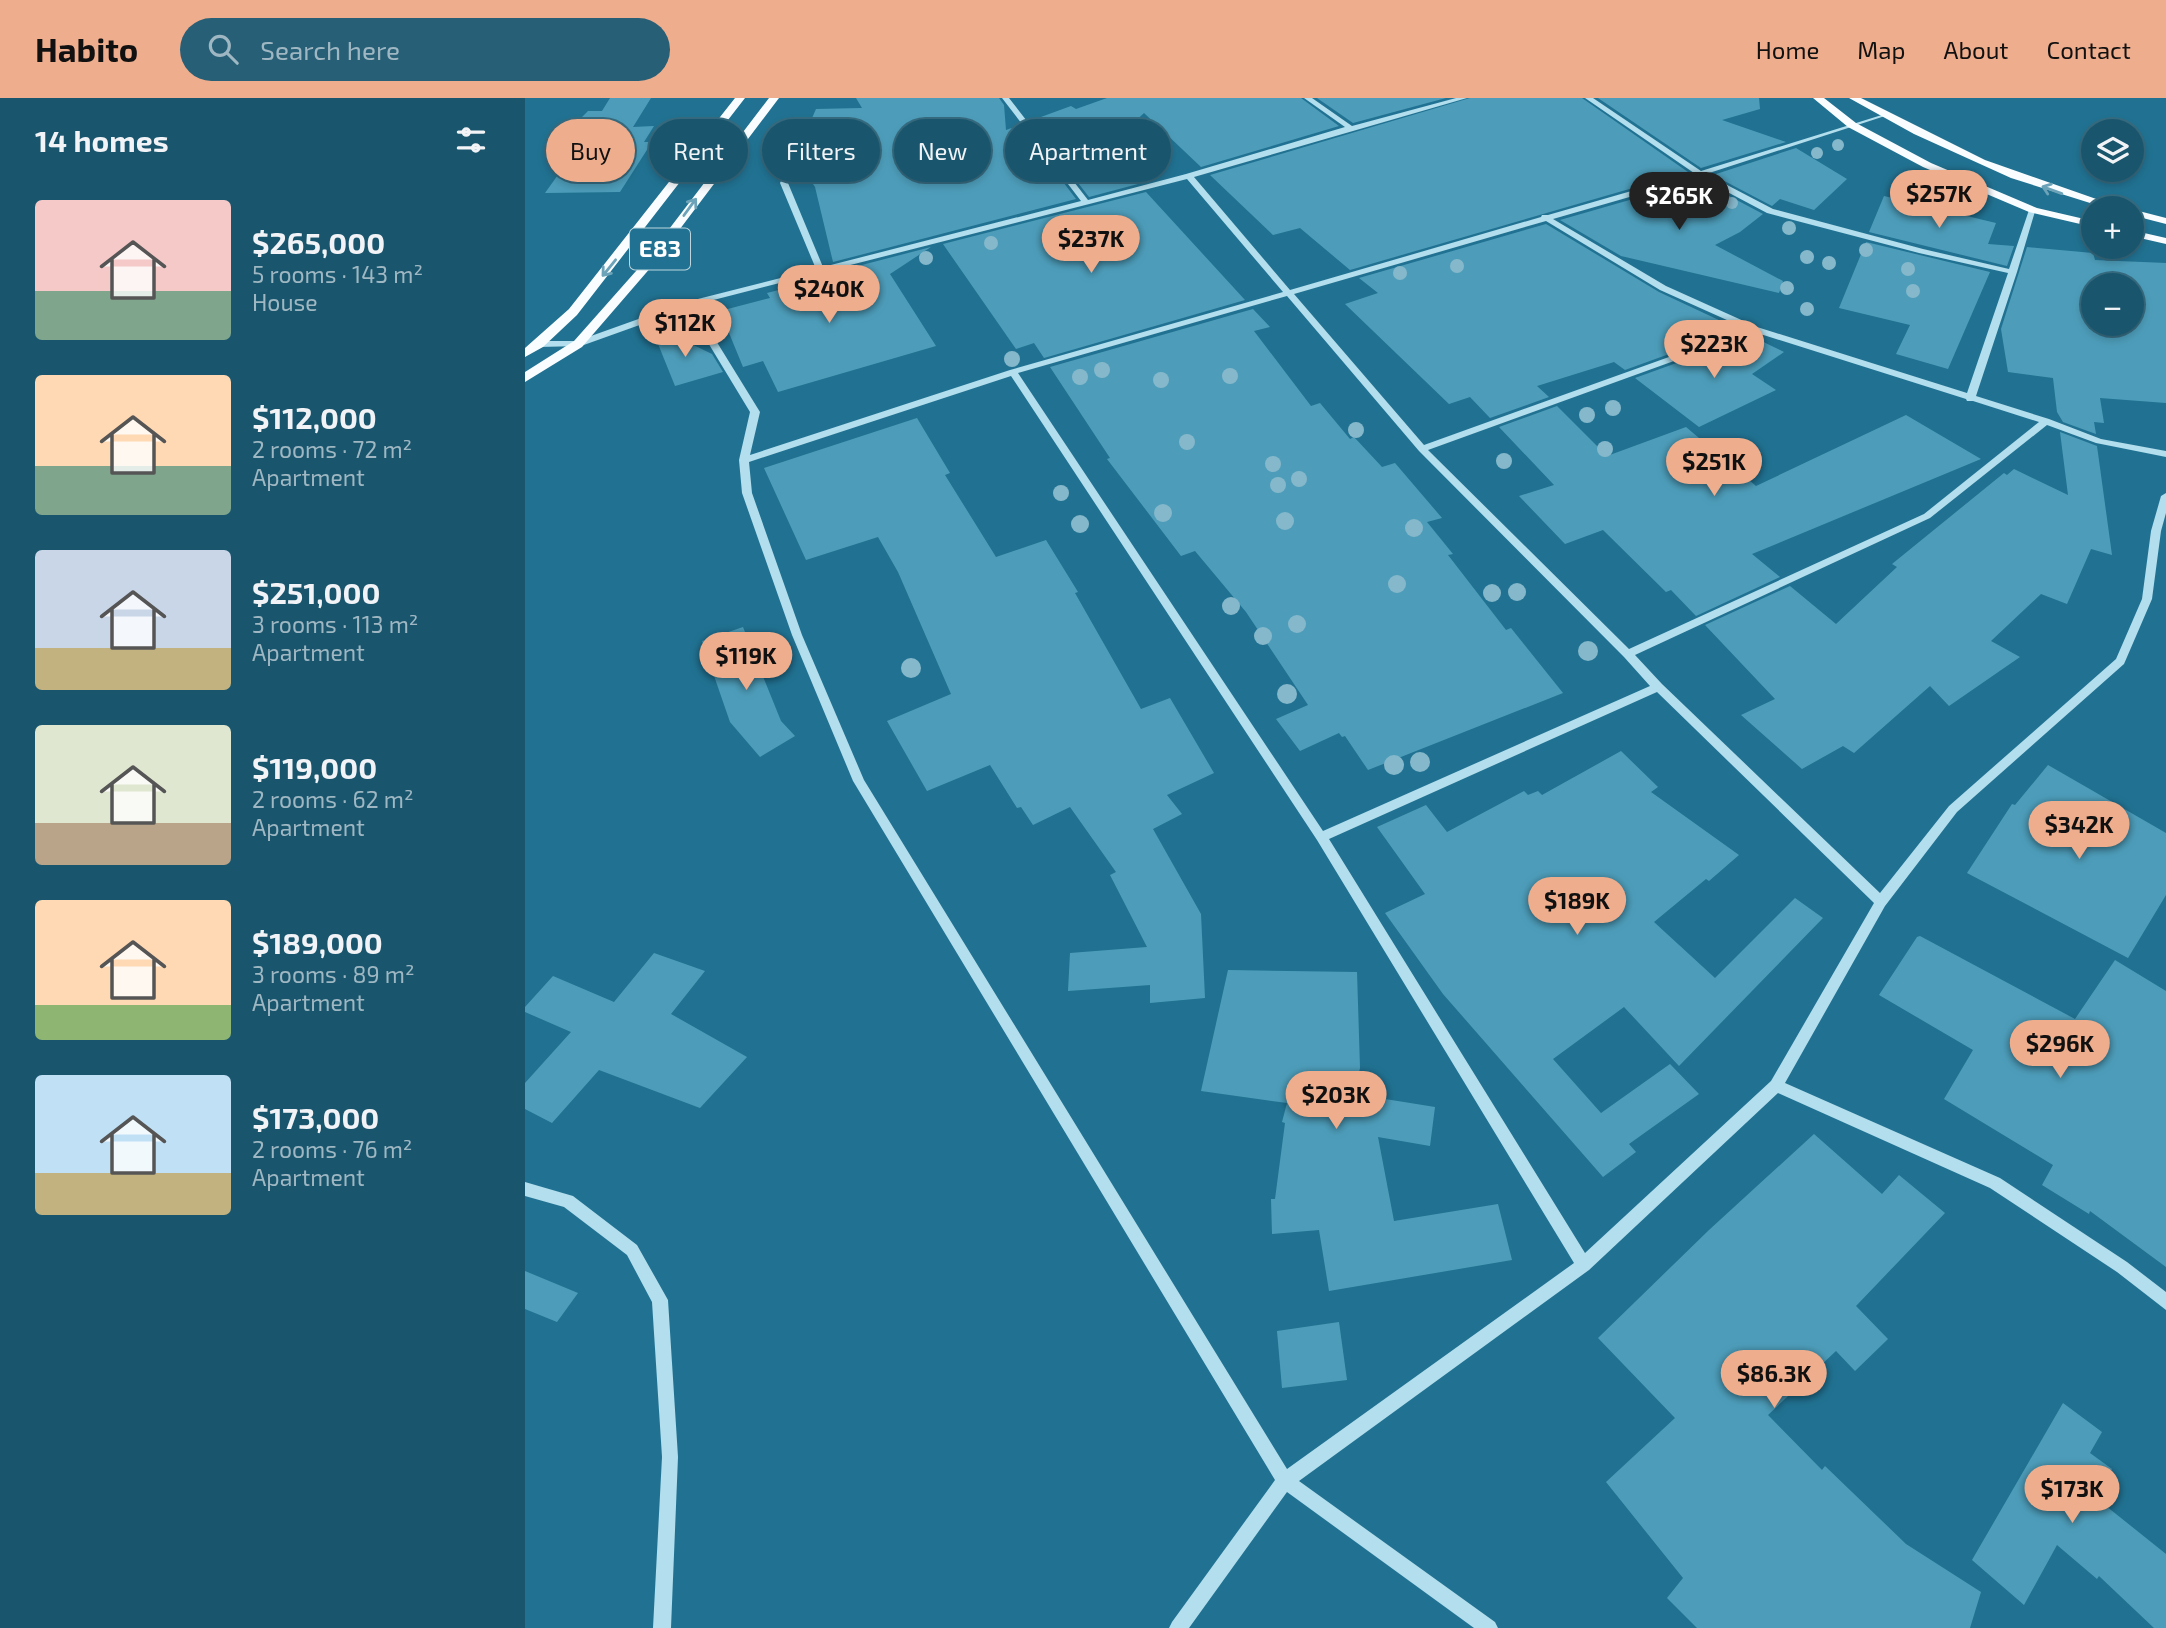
<!DOCTYPE html>
<html lang="en">
<head>
<meta charset="utf-8">
<style>
  :root { --surface:#19566e; --page:#265f76; --text:#f1f3f6; --muted:#9fb7c2; --line:#376c81; --accent:#eead8d }
  body { margin:0; font-family:"Exo 2",sans-serif; background:var(--page); color:var(--text); height:100vh; display:flex; flex-direction:column; font-size:26px; white-space:nowrap }
  * { box-sizing:border-box; margin:0 }
  p { font-size:23px; color:var(--muted) }
  .icon { flex:none; width:38px; height:38px; fill:none; stroke:currentColor; stroke-width:2; stroke-linecap:round; stroke-linejoin:round }
  .map { position:relative; flex:1; overflow:hidden }
  .details { display:flex; flex-direction:column; background:var(--surface); width:525px }
  .details>* { flex:none }
  .guide { position:absolute; left:21px; top:21px; width:665px; height:63px; display:flex; gap:14px }
  .tools { position:absolute; left:1556px; top:21px; display:grid; gap:14px }
  .tools a { display:grid; place-items:center; width:63px; height:63px; border-radius:50%; background:var(--surface); box-shadow:0 4px 10px #0003,0 0 0 2px var(--line); font-size:35px }
  .price { position:absolute; translate:-50% -60px; padding:0 16px; border-radius:24px; background:var(--accent); color:#111; font-size:23px; line-height:46px; filter:drop-shadow(0 2px 4px #0008) }
  .price::after { content:''; position:absolute; left:50%; top:42px; width:21px; height:16px; margin-left:-10px; background:inherit; clip-path:polygon(0 0,100% 0,50% 100%) }
  .price.selected { background:#222; color:#fff }
  ul { padding:0; list-style:none }
  li { display:flex; align-items:center; gap:21px; height:175px; padding:0 35px }
  li span { display:grid; place-items:center; flex:none; width:196px; height:140px; border-radius:7px; color:#555 }
  li>.icon { margin-inline-start:auto }
  span .icon { width:84px; height:84px; fill:#fffc; stroke-width:1 }
  li b { font-size:30px }
  h2 { display:flex; justify-content:space-between; align-items:center; height:84px; padding:0 35px; font-size:30px }
  .tag { padding:0 24px; border-radius:32px; background:var(--surface); box-shadow:0 4px 10px #0003,0 0 0 2px var(--line); font-size:24px; line-height:63px }
  .tag.selected { background:var(--accent); color:#111 }
  header { display:flex; align-items:center; gap:42px; box-sizing:border-box; height:98px; padding:0 35px; background:var(--accent); color:#111 }
  header strong { font-size:33px }
  nav { display:flex; gap:38px; margin-inline-start:auto; font-size:24px }
  .search { width:490px; height:63px; background:var(--page); display:flex; align-items:center; gap:18px; box-sizing:border-box; padding:0 24px; border-radius:38px; color:var(--muted); font-size:26px }
  main { display:flex; flex:1; min-height:0 }
  .map>svg:first-child { display:block }
  .building { fill:#4d9dba; fill-rule:evenodd }
  .lines { fill:none; stroke-linecap:round; stroke-linejoin:round }
  .minor { fill:#b2deed; fill-rule:evenodd }
  .major { fill:#f9fdff; fill-rule:evenodd }
  .tree { fill:#86b8cb }
  .oneway { stroke:#6da3b8 }
  .labels { text-anchor:middle; stroke-width:5; stroke-linejoin:round; paint-order:stroke }
  .shield { fill:#217292; stroke:#bcd5de; stroke-width:2 }
  .shield-label { font-size:24px; font-weight:bold; fill:#fff }
</style>
</head>
<body>
<header>
<strong>Habito</strong>
<div class="search"><svg class="icon" aria-label="search" viewBox="0 0 24 24"><circle cx="10" cy="10" r="6"/><path d="M15 15l6 6"/></svg>Search here</div>
<nav><a>Home</a><a>Map</a><a>About</a><a>Contact</a></nav>
</header>
<main>
<section class="details">
<h2>14 homes<svg class="icon" aria-label="filters" viewBox="0 0 24 24"><path d="M4 7h16M4 17h16"/><circle cx="9" cy="7" r="2"/><circle cx="15" cy="17" r="2"/></svg></h2>
<ul>
<li><span style="background:linear-gradient(#f6c9c9 65%,#7fa58c 0)"><svg class="icon" aria-label="home" viewBox="0 0 24 24"><path d="M3 11l9-7 9 7M6 9v11h12V9"/></svg></span><div><b>$265,000</b><p>5 rooms · 143 m²</p><p>House</p></div></li>
<li><span style="background:linear-gradient(#ffd9b3 65%,#7fa58c 0)"><svg class="icon" aria-label="home" viewBox="0 0 24 24"><path d="M3 11l9-7 9 7M6 9v11h12V9"/></svg></span><div><b>$112,000</b><p>2 rooms · 72 m²</p><p>Apartment</p></div></li>
<li><span style="background:linear-gradient(#c9d6e8 70%,#c2b280 0)"><svg class="icon" aria-label="home" viewBox="0 0 24 24"><path d="M3 11l9-7 9 7M6 9v11h12V9"/></svg></span><div><b>$251,000</b><p>3 rooms · 113 m²</p><p>Apartment</p></div></li>
<li><span style="background:linear-gradient(#dfe7d0 70%,#b9a48a 0)"><svg class="icon" aria-label="home" viewBox="0 0 24 24"><path d="M3 11l9-7 9 7M6 9v11h12V9"/></svg></span><div><b>$119,000</b><p>2 rooms · 62 m²</p><p>Apartment</p></div></li>
<li><span style="background:linear-gradient(#ffd9b3 75%,#8fb573 0)"><svg class="icon" aria-label="home" viewBox="0 0 24 24"><path d="M3 11l9-7 9 7M6 9v11h12V9"/></svg></span><div><b>$189,000</b><p>3 rooms · 89 m²</p><p>Apartment</p></div></li>
<li><span style="background:linear-gradient(#bfe0f5 70%,#c2b280 0)"><svg class="icon" aria-label="home" viewBox="0 0 24 24"><path d="M3 11l9-7 9 7M6 9v11h12V9"/></svg></span><div><b>$173,000</b><p>2 rooms · 76 m²</p><p>Apartment</p></div></li>
</ul>
</section>
<div class="map">
<svg width="1641" height="1530" viewBox="0 0 1641 1530">
  <rect width="100%" height="100%" fill="#217292"/>
  <g class="building">
    <path d="M 85,0 L 126,0 L 108,29 L 129,28 L 119,44 L 127,44 L 95,94 L 20,95 L 45,60 L 31,60 L 57,19 L 63,13 L 77,13 Z"/>
    <path d="M 331,0 L 474,0 L 479,7 L 481,32 L 495,27 L 551,101 L 308,164 L 290,89 L 270,59 L 291,11 L 337,10 Z"/>
    <path d="M 582,0 L 776,0 L 814,28 L 676,69 L 619,15 L 581,51 L 613,86 L 564,99 L 505,23 L 546,8 L 551,11 Z"/>
    <path d="M 792,0 L 921,0 L 828,25 Z"/>
    <path d="M 945,0 L 1057,0 L 1163,74 L 825,172 L 775,130 L 748,137 L 685,77 Z"/>
    <path d="M 1073,0 L 1234,0 L 1235,11 L 1197,22 L 1261,44 L 1176,70 Z"/>
    <path d="M 1271,50 L 1322,81 L 1289,112 L 1255,101 L 1247,108 L 1188,77 Z"/>
    <path d="M 1174,82 L 1238,116 L 1215,134 L 1190,147 L 1258,183 L 1254,195 L 1096,158 L 1035,122 Z"/>
    <path d="M 621,94 L 720,202 L 519,260 L 509,245 L 491,251 L 418,146 Z"/>
    <path d="M 1359,98 L 1471,125 L 1463,146 L 1489,148 L 1482,168 L 1344,134 Z"/>
    <path d="M 1021,126 L 1134,194 L 1213,231 L 1100,272 L 1089,264 L 1012,288 L 1024,299 L 965,320 L 945,299 L 924,306 L 820,206 L 853,195 L 834,180 Z"/>
    <path d="M 1341,144 L 1465,174 L 1423,271 L 1371,256 L 1385,227 L 1314,210 Z"/>
    <path d="M 406,149 L 365,176 L 411,248 L 253,294 L 238,263 L 218,269 L 195,213 L 245,200 L 242,195 L 311,177 L 310,174 Z"/>
    <path d="M 1502,149 L 1568,155 L 1570,162 L 1641,165 L 1641,305 L 1575,300 L 1579,325 L 1569,324 L 1571,336 L 1538,324 L 1532,314 L 1528,280 L 1483,274 L 1476,231 ZM 1568,187 L 1606,187 L 1606,226 L 1568,226 Z"/>
    <path d="M 728,211 L 745,229 L 729,233 L 786,308 L 795,305 L 825,341 L 829,339 L 857,369 L 870,365 L 917,420 L 902,424 L 928,456 L 923,457 L 981,532 L 986,530 L 1038,595 L 843,672 L 820,638 L 817,639 L 814,635 L 775,653 L 751,621 L 783,607 L 721,514 L 670,453 L 656,458 L 582,361 L 585,360 L 525,269 Z"/>
    <path d="M 125,226 L 187,256 L 198,274 L 150,288 Z"/>
    <path d="M 1226,238 L 1259,254 L 1227,276 L 1251,292 L 1174,329 L 1110,280 Z"/>
    <path d="M 1032,308 L 1082,358 L 1161,329 L 1231,388 L 1381,317 L 1456,361 L 1227,456 L 1255,479 L 1171,518 L 1146,492 L 1141,494 L 1078,432 L 1040,446 L 994,398 L 1029,387 L 974,329 Z"/>
    <path d="M 392,320 L 425,375 L 420,377 L 471,459 L 521,442 L 553,494 L 550,495 L 616,611 L 645,600 L 689,675 L 642,697 L 657,716 L 628,731 L 676,816 L 680,900 L 625,905 L 625,887 L 543,893 L 545,855 L 622,849 L 585,777 L 591,774 L 545,709 L 508,727 L 496,709 L 492,710 L 465,667 L 402,693 L 362,623 L 426,596 L 373,474 L 353,439 L 281,462 L 239,370 Z"/>
    <path d="M 1535,334 L 1572,348 L 1587,457 L 1566,451 L 1542,506 L 1516,496 L 1466,543 L 1495,559 L 1424,608 L 1405,588 L 1329,655 L 1318,648 L 1277,671 L 1216,617 L 1250,601 L 1180,527 L 1265,488 L 1311,526 L 1372,469 L 1367,466 L 1479,375 L 1482,377 L 1489,371 L 1543,397 Z"/>
    <path d="M 218,529 L 256,623 L 270,638 L 235,659 L 205,624 L 177,543 Z"/>
    <path d="M 1096,653 L 1133,689 L 1126,694 L 1214,757 L 1184,783 L 1181,781 L 1129,824 L 1190,880 L 1270,800 L 1298,820 L 1154,968 L 1099,909 L 1028,961 L 1076,1015 L 1145,966 L 1174,996 L 1104,1046 L 1111,1054 L 1078,1079 L 918,896 L 860,815 L 900,796 L 852,729 L 901,707 L 922,734 L 999,693 L 1003,697 L 1013,693 L 1017,697 Z"/>
    <path d="M 1523,667 L 1641,735 L 1641,797 L 1603,860 L 1442,775 L 1487,706 L 1490,707 Z"/>
    <path d="M 1395,838 L 1550,921 L 1590,862 L 1641,893 L 1641,1169 L 1565,1113 L 1564,1116 L 1517,1087 L 1528,1067 L 1419,1001 L 1448,952 L 1354,897 L 1392,839 Z"/>
    <path d="M 129,855 L 180,873 L 146,916 L 222,959 L 175,1010 L 74,972 L 27,1025 L 0,1011 L 0,985 L 46,934 L 0,914 L 0,909 L 28,878 L 89,904 Z"/>
    <path d="M 703,872 L 832,874 L 835,970 L 829,996 L 910,1009 L 905,1048 L 853,1039 L 869,1123 L 973,1106 L 987,1162 L 804,1193 L 794,1132 L 747,1136 L 746,1101 L 750,1101 L 760,1025 L 757,1024 L 762,1005 L 676,993 Z"/>
    <path d="M 1289,1036 L 1357,1096 L 1374,1077 L 1420,1115 L 1331,1208 L 1363,1241 L 1330,1273 L 1311,1253 L 1243,1317 L 1297,1372 L 1300,1368 L 1381,1446 L 1456,1494 L 1445,1530 L 1172,1530 L 1142,1500 L 1158,1480 L 1081,1384 L 1150,1320 L 1073,1240 L 1184,1132 Z"/>
    <path d="M 0,1173 L 53,1195 L 32,1224 L 0,1211 Z"/>
    <path d="M 814,1224 L 822,1282 L 757,1290 L 752,1233 Z"/>
    <path d="M 1538,1305 L 1577,1334 L 1565,1355 L 1587,1371 L 1571,1400 L 1641,1456 L 1641,1530 L 1629,1530 L 1574,1478 L 1572,1481 L 1532,1447 L 1499,1507 L 1447,1462 Z"/>
  </g>
  <g class="lines">
    <g class="minor">
      <path d="M 477,0 L 484,0 L 563,102 L 661,76 L 820,29 L 779,0 L 787,0 L 827,28 L 931,0 L 942,0 L 669,79 L 765,192 L 1016,119 L 1017,117 L 1023,117 L 1169,75 L 1060,0 L 1068,0 L 1176,73 L 1360,16 L 1360,18 L 1181,76 L 1248,111 L 1398,151 L 1484,171 L 1504,112 L 1511,110 L 1492,174 L 1451,298 L 1524,321 L 1576,341 L 1641,353 L 1641,359 L 1571,345 L 1522,327 L 1405,420 L 1110,557 L 1137,586 L 1355,795 L 1424,708 L 1591,561 L 1617,501 L 1626,433 L 1636,398 L 1641,395 L 1641,415 L 1636,433 L 1627,501 L 1599,566 L 1432,714 L 1360,808 L 1260,985 L 1475,1080 L 1602,1164 L 1641,1194 L 1641,1212 L 1592,1174 L 1465,1090 L 1253,995 L 1064,1172 L 774,1383 L 970,1524 L 973,1530 L 949,1530 L 762,1394 L 664,1530 L 644,1530 L 647,1524 L 750,1382 L 328,683 L 267,537 L 217,395 L 214,362 L 225,314 L 162,210 L 56,248 L 14,249 L 10,246 L 14,243 L 52,243 L 161,204 L 291,171 L 255,85 L 256,83 L 263,85 L 298,169 L 556,103 ZM 1174,79 L 1242,115 L 1394,155 L 1483,175 L 1442,295 L 1232,229 L 1141,188 L 1028,121 ZM 662,81 L 758,194 L 485,272 L 225,357 L 235,314 L 169,207 ZM 1021,123 L 1135,192 L 1222,231 L 899,347 L 769,196 ZM 762,198 L 894,353 L 1099,559 L 1125,588 L 798,733 L 493,275 ZM 1229,234 L 1441,301 L 1442,303 L 1448,303 L 1514,324 L 1399,416 L 1104,551 L 903,352 ZM 486,278 L 792,742 L 1049,1165 L 762,1371 L 339,682 L 277,537 L 227,395 L 224,364 ZM 1132,594 L 1349,805 L 1246,983 L 1060,1155 L 804,741 Z"/>
      <path d="M 0,1084 L 48,1098 L 112,1147 L 143,1202 L 153,1359 L 146,1530 L 128,1530 L 137,1359 L 127,1204 L 102,1157 L 39,1109 L 0,1098 Z"/>
    </g>
    <g class="major">
      <path d="M 210,0 L 220,0 L 52,217 L 18,249 L 0,259 L 0,250 L 44,211 Z"/>
      <path d="M 244,0 L 254,0 L 127,168 L 57,249 L 0,284 L 0,274 L 49,243 L 119,164 Z"/>
      <path d="M 1288,0 L 1299,0 L 1331,25 L 1406,65 L 1512,110 L 1568,123 L 1568,129 L 1504,114 L 1398,69 L 1323,29 Z"/>
      <path d="M 1324,0 L 1336,0 L 1460,62 L 1597,110 L 1581,110 L 1486,80 L 1389,36 Z"/>
      <path d="M 1606,111 L 1641,120 L 1641,126 L 1606,117 Z"/>
      <path d="M 1606,132 L 1641,140 L 1641,146 L 1606,138 Z"/>
    </g>
  </g>
  <g class="tree">
    <circle cx="1313" cy="47" r="6"/>
    <circle cx="1292" cy="55" r="6"/>
    <circle cx="1207" cy="105" r="6"/>
    <circle cx="1264" cy="130" r="7"/>
    <circle cx="466" cy="145" r="7"/>
    <circle cx="1341" cy="152" r="7"/>
    <circle cx="1282" cy="159" r="7"/>
    <circle cx="401" cy="160" r="7"/>
    <circle cx="1304" cy="165" r="7"/>
    <circle cx="932" cy="168" r="7"/>
    <circle cx="1383" cy="171" r="7"/>
    <circle cx="875" cy="175" r="7"/>
    <circle cx="1262" cy="190" r="7"/>
    <circle cx="1388" cy="193" r="7"/>
    <circle cx="1282" cy="211" r="7"/>
    <circle cx="487" cy="261" r="8"/>
    <circle cx="577" cy="272" r="8"/>
    <circle cx="705" cy="278" r="8"/>
    <circle cx="555" cy="279" r="8"/>
    <circle cx="636" cy="282" r="8"/>
    <circle cx="1088" cy="310" r="8"/>
    <circle cx="1062" cy="317" r="8"/>
    <circle cx="831" cy="332" r="8"/>
    <circle cx="662" cy="344" r="8"/>
    <circle cx="1080" cy="351" r="8"/>
    <circle cx="979" cy="363" r="8"/>
    <circle cx="748" cy="366" r="8"/>
    <circle cx="774" cy="381" r="8"/>
    <circle cx="753" cy="387" r="8"/>
    <circle cx="536" cy="395" r="8"/>
    <circle cx="638" cy="415" r="9"/>
    <circle cx="760" cy="423" r="9"/>
    <circle cx="555" cy="426" r="9"/>
    <circle cx="889" cy="430" r="9"/>
    <circle cx="872" cy="486" r="9"/>
    <circle cx="992" cy="494" r="9"/>
    <circle cx="967" cy="495" r="9"/>
    <circle cx="706" cy="508" r="9"/>
    <circle cx="772" cy="526" r="9"/>
    <circle cx="738" cy="538" r="9"/>
    <circle cx="1063" cy="553" r="10"/>
    <circle cx="386" cy="570" r="10"/>
    <circle cx="762" cy="596" r="10"/>
    <circle cx="895" cy="664" r="10"/>
    <circle cx="869" cy="667" r="10"/>
  </g>
  <defs><path id="oneway-shaft" d="M-6 0H5M1.5-3L5.5 0L1.5 3" fill="none" stroke-width="1.6" stroke-linecap="round" stroke-linejoin="round" transform="scale(1.75)"/></defs>
  <g class="oneway">
    <use href="#oneway-shaft" transform="translate(1527 92) rotate(-160)"/>
    <use href="#oneway-shaft" transform="translate(165 109) rotate(-54)"/>
    <use href="#oneway-shaft" transform="translate(84 170) rotate(129)"/>
  </g>
  <g class="labels">
    <rect class="shield" x="105" y="130.5" width="60" height="41" rx="5"/>
    <g class="shield-label">
      <text x="135" y="159">E83</text>
    </g>
  </g>
</svg>
<div class="tools">
<a><svg class="icon" aria-label="layers" viewBox="0 0 24 24"><path d="M12 4l9 5-9 5-9-5zM3 14l9 5 9-5"/></svg></a>
<a>+</a>
<a>−</a>
</div>
<b class="price" style="left:1414px;top:132px">$257K</b>
<b class="price selected" style="left:1154px;top:134px">$265K</b>
<b class="price" style="left:566px;top:177px">$237K</b>
<b class="price" style="left:304px;top:227px">$240K</b>
<b class="price" style="left:160px;top:261px">$112K</b>
<b class="price" style="left:1189px;top:282px">$223K</b>
<b class="price" style="left:1189px;top:400px">$251K</b>
<b class="price" style="left:221px;top:594px">$119K</b>
<b class="price" style="left:1554px;top:763px">$342K</b>
<b class="price" style="left:1052px;top:839px">$189K</b>
<b class="price" style="left:1535px;top:982px">$296K</b>
<b class="price" style="left:811px;top:1033px">$203K</b>
<b class="price" style="left:1249px;top:1312px">$86.3K</b>
<b class="price" style="left:1547px;top:1427px">$173K</b>
<div class="guide">
<a class="tag selected">Buy</a>
<a class="tag">Rent</a>
<a class="tag">Filters</a>
<a class="tag">New</a>
<a class="tag">Apartment</a>
</div>
</div>
</main>
</body>
</html>
